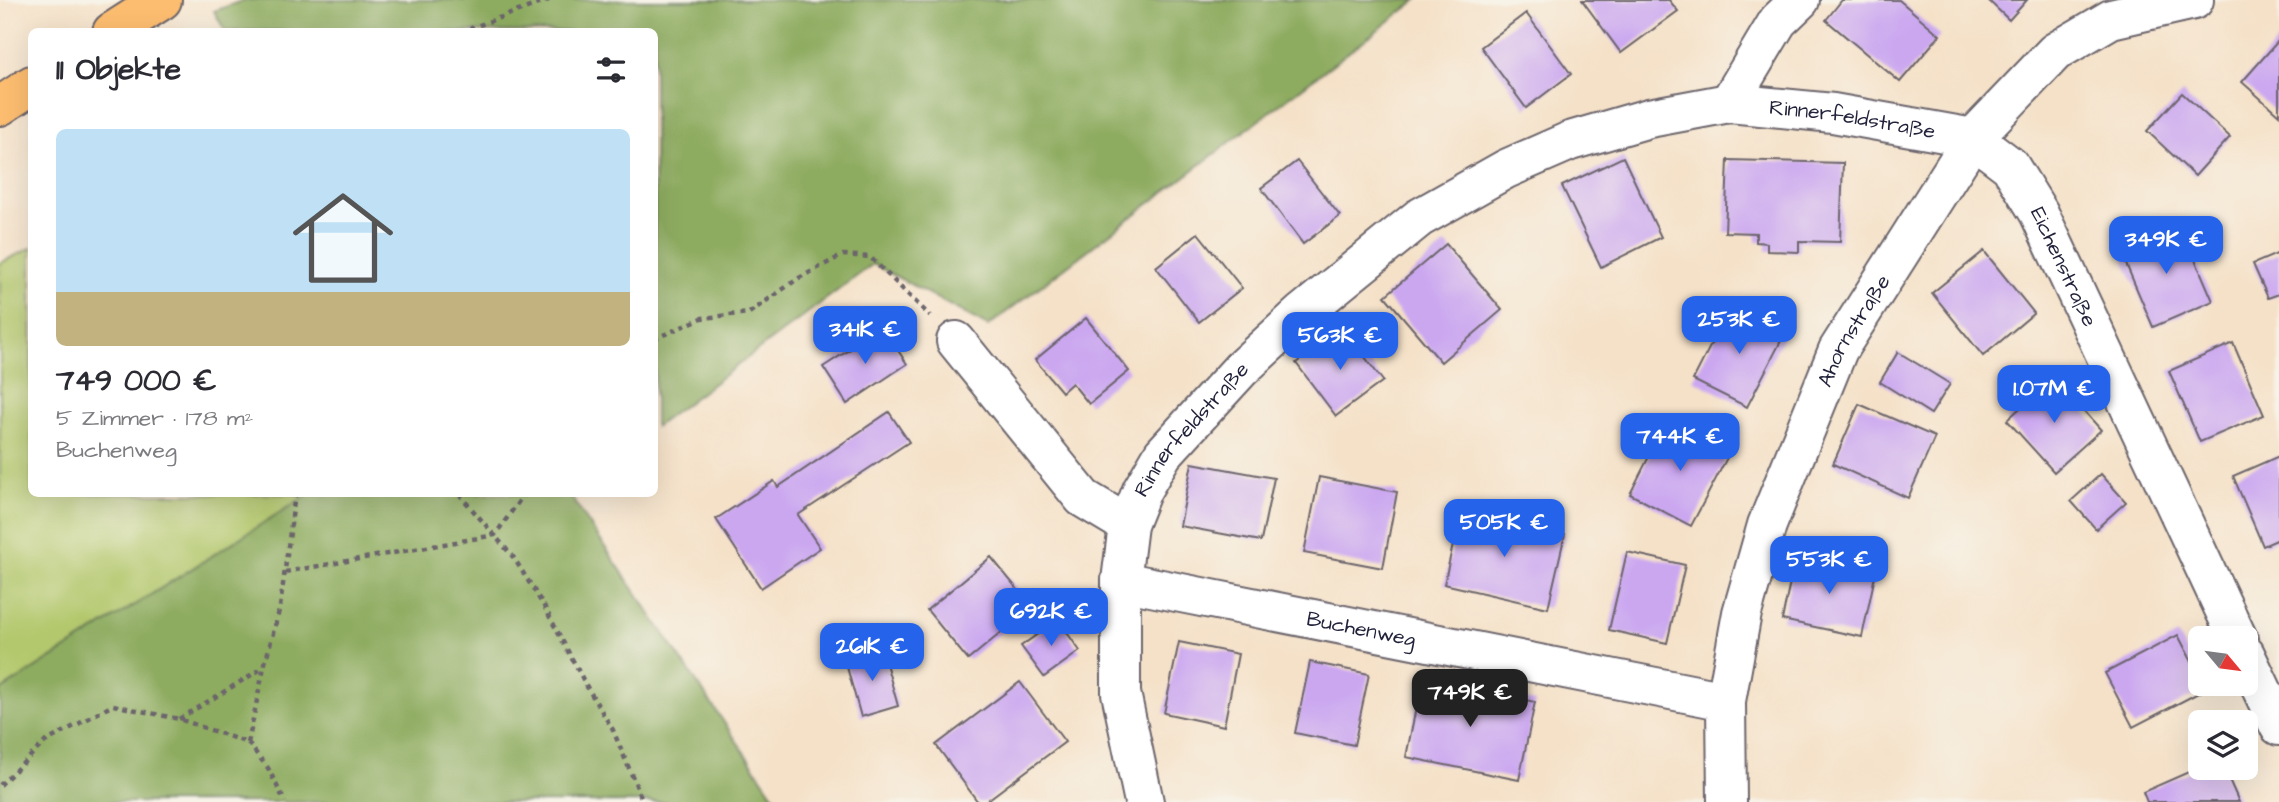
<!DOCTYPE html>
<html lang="de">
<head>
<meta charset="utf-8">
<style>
  :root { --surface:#fff; --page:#f2f2f3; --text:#2b2b33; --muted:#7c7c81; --accent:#2563eb }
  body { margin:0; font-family:"Architects Daughter",sans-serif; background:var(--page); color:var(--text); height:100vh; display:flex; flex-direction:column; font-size:26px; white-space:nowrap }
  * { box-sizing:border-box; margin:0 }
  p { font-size:23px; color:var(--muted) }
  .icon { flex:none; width:38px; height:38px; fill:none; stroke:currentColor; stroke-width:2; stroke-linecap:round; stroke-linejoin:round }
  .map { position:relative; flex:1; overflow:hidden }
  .details { position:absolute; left:28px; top:28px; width:630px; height:469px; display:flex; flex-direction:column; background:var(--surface); border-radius:10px; box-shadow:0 7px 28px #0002 }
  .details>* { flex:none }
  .needle { width:46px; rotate:119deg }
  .controls { position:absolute; left:2188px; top:626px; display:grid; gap:14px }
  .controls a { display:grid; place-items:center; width:70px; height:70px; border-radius:10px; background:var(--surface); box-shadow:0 7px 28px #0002; font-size:35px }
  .price { position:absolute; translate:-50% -60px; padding:0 16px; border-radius:14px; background:var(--accent); color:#fff; font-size:23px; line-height:46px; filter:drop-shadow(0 2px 4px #0008) }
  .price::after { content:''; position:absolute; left:50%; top:42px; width:21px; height:16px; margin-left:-10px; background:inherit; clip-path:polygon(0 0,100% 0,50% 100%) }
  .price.active { background:#222; color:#fff }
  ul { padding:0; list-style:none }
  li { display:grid; align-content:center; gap:14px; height:371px; padding:0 28px }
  li span { display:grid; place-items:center; height:217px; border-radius:10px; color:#555 }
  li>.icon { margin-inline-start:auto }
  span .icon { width:126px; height:126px; fill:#fffc; stroke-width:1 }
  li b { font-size:30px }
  h2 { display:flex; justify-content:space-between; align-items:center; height:84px; padding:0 28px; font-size:30px }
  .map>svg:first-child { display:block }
  .green { fill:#b3c86d; stroke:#6a7554; stroke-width:2 }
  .forest { fill:#8eac60; stroke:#58674e; stroke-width:2 }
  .building { fill:#cba7f0 }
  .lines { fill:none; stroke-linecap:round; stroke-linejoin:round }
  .minor-casing { stroke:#6c656c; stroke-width:42 }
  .major-casing { stroke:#6c656c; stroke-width:42 }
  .path { stroke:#6c656c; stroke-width:4.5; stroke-dasharray:5 5; stroke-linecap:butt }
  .minor { stroke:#fff; stroke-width:38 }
  .major { stroke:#fcbd6f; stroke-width:38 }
  .labels { text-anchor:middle; stroke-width:6; stroke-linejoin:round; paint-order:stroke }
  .street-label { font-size:21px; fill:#22223b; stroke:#f7f3e8 }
</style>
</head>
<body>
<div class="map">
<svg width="2279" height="802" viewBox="0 0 2279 802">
  <rect width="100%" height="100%" fill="#f7f3e8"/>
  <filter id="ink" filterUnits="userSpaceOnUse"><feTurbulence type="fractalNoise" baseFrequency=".0143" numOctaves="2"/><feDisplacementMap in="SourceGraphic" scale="14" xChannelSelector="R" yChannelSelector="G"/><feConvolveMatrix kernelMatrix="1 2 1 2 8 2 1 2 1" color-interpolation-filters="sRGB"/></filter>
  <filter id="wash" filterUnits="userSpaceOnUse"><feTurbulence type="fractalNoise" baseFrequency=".00686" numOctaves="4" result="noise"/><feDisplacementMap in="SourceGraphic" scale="28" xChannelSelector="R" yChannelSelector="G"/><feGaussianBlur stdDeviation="1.57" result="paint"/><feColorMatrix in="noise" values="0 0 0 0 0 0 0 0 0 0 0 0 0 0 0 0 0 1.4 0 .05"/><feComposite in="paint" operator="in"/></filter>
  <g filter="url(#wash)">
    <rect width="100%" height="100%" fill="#f5e1c8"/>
    <path class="green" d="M 31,248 L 32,494 L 309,494 L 0,691 L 0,263 Z"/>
    <g class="forest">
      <path d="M 244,0 L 1417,0 L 988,326 L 873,264 L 655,427 L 654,32 L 225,31 L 214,11 Z"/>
      <path d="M 309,494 L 569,494 L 778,802 L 0,802 L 0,691 Z"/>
    </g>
    <g id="blocks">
      <g class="building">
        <path d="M 1582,0 L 1669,0 L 1678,11 L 1621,53 Z"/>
        <path d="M 1842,0 L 1899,0 L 1940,35 L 1900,82 L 1826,20 Z"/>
        <path d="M 1988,0 L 2027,0 L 2009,20 Z"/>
        <path d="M 1526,13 L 1571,74 L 1526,108 L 1481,47 Z"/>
        <path d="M 2279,40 L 2279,115 L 2242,82 Z"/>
        <path d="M 2182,93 L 2230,137 L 2195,176 L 2147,131 Z"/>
        <path d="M 1623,157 L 1661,237 L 1601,267 L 1562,186 Z"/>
        <path d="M 1728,160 L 1843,163 L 1840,242 L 1799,241 L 1799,252 L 1767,251 L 1767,243 L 1756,242 L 1756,233 L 1725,232 Z"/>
        <path d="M 1297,161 L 1340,216 L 1303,244 L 1261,188 Z"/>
        <path d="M 2180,224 L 2213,301 L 2153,327 L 2120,250 Z"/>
        <path d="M 1198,233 L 1242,288 L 1199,322 L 1156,267 Z"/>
        <path d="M 1446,244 L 1502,310 L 1441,362 L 1385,296 Z"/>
        <path d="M 1984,251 L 2034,313 L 1983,356 L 1932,293 Z"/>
        <path d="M 2279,253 L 2279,294 L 2268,298 L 2253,264 Z"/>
        <path d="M 1731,305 L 1785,333 L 1747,407 L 1693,380 Z"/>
        <path d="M 1086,318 L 1129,371 L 1089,404 L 1072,383 L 1062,392 L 1035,360 Z"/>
        <path d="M 883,328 L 907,364 L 847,404 L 823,367 Z"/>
        <path d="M 1343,328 L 1383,381 L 1336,416 L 1296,363 Z"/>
        <path d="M 2233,343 L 2264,415 L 2200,442 L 2169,371 Z"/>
        <path d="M 1898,352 L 1950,384 L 1931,414 L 1880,382 Z"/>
        <path d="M 2054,377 L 2101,430 L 2054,472 L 2007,420 Z"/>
        <path d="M 1859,404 L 1935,437 L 1908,498 L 1833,464 Z"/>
        <path d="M 889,412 L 909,442 L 798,515 L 820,548 L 761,588 L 716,519 L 774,481 L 778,487 Z"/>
        <path d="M 1668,419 L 1730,452 L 1691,526 L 1630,494 Z"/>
        <path d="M 2279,456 L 2279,539 L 2263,546 L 2233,476 Z"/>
        <path d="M 1192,463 L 1274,478 L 1261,541 L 1180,526 Z"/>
        <path d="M 2101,474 L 2126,502 L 2096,529 L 2071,501 Z"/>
        <path d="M 1319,477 L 1397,492 L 1383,568 L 1304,553 Z"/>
        <path d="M 1461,510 L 1565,534 L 1548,608 L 1444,584 Z"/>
        <path d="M 1627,552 L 1685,565 L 1667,643 L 1609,630 Z"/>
        <path d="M 1796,554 L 1876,571 L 1862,637 L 1782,620 Z"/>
        <path d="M 991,557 L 1032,607 L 968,660 L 927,610 Z"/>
        <path d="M 1058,620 L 1080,651 L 1044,677 L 1021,646 Z"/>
        <path d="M 2178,635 L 2200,677 L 2200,684 L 2203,684 L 2206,689 L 2133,727 L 2105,673 Z"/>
        <path d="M 1179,642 L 1238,654 L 1224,726 L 1164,713 Z"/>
        <path d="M 882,649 L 898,706 L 861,717 L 845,660 Z"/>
        <path d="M 1310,662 L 1369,674 L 1354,745 L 1295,733 Z"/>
        <path d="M 1422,678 L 1535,702 L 1519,780 L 1406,757 Z"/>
        <path d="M 1020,682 L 1065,742 L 985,802 L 978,802 L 936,745 Z"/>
        <path d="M 2200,767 L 2224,768 L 2239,802 L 2147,802 L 2143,792 Z"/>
      </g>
    </g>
  </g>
  <g filter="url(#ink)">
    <use href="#blocks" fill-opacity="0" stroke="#6c656c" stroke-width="2"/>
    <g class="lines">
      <defs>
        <g id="minor">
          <path d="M 1729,103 L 1778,21 L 1800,0"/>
          <path d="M 956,341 L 1083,498 L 1128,525"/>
          <path id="s1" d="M 1121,581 L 1726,701"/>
          <path d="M 2245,654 L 2279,726"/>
          <path id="s2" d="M 1144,802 L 1121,693 L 1121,581 L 1128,525 L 1142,490 L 1163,454 L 1241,369 L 1302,313 L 1419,218 L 1506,169 L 1570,141 L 1649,118 L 1729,103 L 1833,113 L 1973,138 L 2010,166 L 2039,213 L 2238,639"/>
          <path id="s3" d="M 1727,802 L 1726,701 L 1742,613 L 1767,525 L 1838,350 L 1973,138 L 2055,52 L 2111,19 L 2194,0"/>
        </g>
        <g id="major">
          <path d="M 112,32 L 162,0"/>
          <path d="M 0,106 L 32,85"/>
        </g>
      </defs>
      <use href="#minor" class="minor-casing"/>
      <use href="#major" class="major-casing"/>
      <g class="path">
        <path d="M 460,32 L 549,0"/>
        <path d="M 654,339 L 702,318 L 749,313 L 799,278 L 843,255 L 870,257 L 930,316"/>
        <path d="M 459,494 L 514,558 L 545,608 L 587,687 L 613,730 L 643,802"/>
        <path d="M 285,572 L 495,535 L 524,494"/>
        <path d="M 179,719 L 263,668"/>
        <path d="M 248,743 L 264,667 L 280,607 L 295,494"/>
        <path d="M 0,785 L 45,742 L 113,705 L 179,719 L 248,743 L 268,768 L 285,802"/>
      </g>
      <use href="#minor" class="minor"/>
      <use href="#major" class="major"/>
    </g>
  </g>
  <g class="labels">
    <g class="street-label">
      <text dy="7" stroke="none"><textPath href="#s2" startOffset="1166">Rinnerfeldstraße</textPath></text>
      <text dy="7" stroke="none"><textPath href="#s2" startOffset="1449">Eichenstraße</textPath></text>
      <text dy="7" stroke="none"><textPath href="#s3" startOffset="495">Ahornstraße</textPath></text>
      <text dy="7" stroke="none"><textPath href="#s2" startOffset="396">Rinnerfeldstraße</textPath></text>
      <text dy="7" stroke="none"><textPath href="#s1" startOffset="245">Buchenweg</textPath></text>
    </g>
  </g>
</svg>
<div class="controls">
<a><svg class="needle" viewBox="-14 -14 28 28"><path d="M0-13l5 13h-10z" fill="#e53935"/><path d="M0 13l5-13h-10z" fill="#7c7c81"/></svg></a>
<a><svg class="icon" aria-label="layers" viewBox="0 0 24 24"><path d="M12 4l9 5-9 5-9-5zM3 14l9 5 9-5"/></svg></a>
</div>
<b class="price" style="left:2166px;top:276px">349K €</b>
<b class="price" style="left:1739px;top:356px">253K €</b>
<b class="price" style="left:865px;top:366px">341K €</b>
<b class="price" style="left:1340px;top:372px">563K €</b>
<b class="price" style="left:2054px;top:425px">1.07M €</b>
<b class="price" style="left:1680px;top:473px">744K €</b>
<b class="price" style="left:1504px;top:559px">505K €</b>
<b class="price" style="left:1829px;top:596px">553K €</b>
<b class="price" style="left:1051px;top:648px">692K €</b>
<b class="price" style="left:872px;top:683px">261K €</b>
<b class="price active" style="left:1470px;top:729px">749K €</b>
<section class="details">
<h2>11 Objekte<svg class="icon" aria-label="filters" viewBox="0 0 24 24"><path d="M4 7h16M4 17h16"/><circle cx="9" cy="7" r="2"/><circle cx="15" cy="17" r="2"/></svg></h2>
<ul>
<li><span style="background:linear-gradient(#bfe0f5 75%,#c2b280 0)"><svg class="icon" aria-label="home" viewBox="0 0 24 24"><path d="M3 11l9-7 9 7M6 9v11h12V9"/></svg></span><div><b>749 000 €</b><p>5 Zimmer · 178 m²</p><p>Buchenweg</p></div></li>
</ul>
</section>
</div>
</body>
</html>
